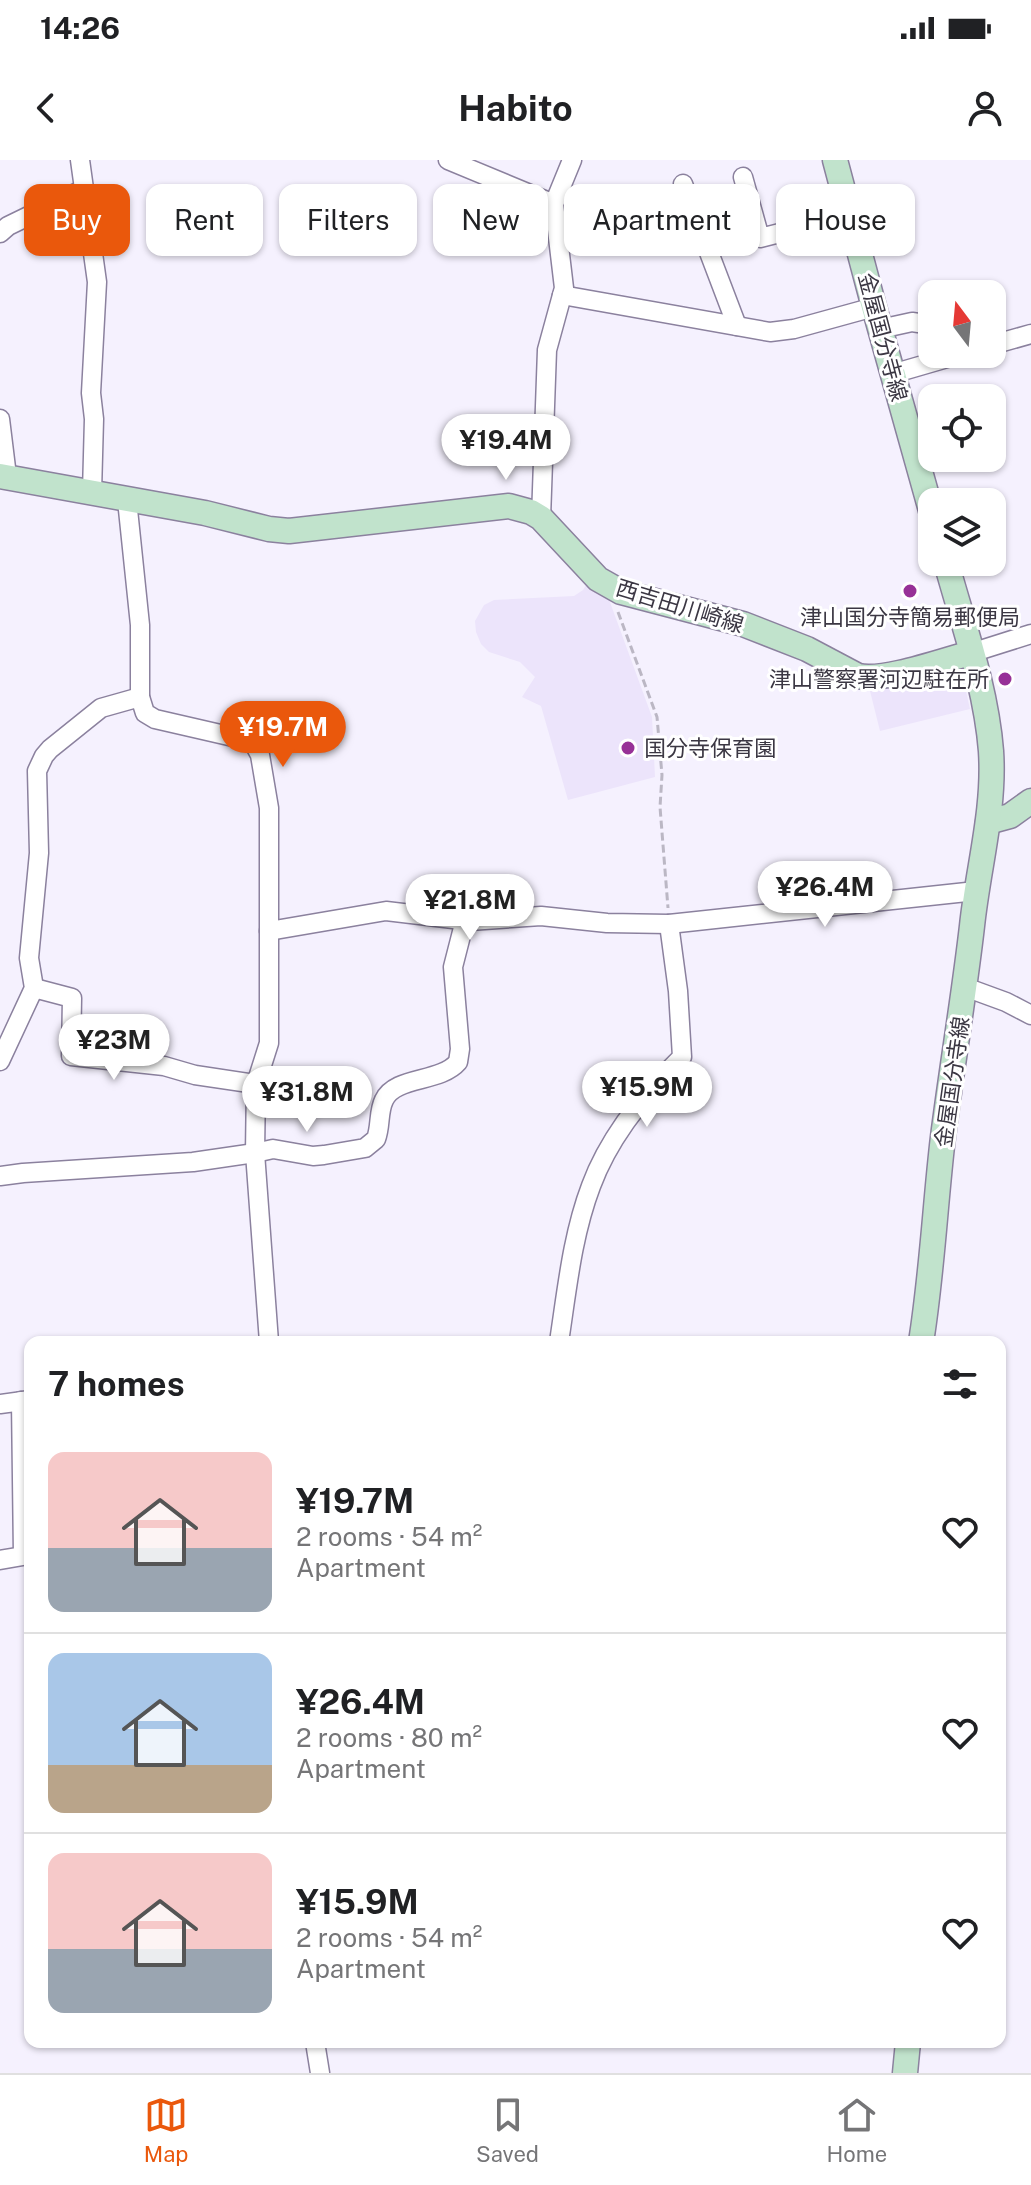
<!DOCTYPE html>
<html lang="en">
<head>
<meta charset="utf-8">
<style>
  :root { --surface:#fff; --page:#f2f2f2; --text:#202124; --muted:#757577; --line:#e0e0e0; --accent:#ea580c }
  body { margin:0; font-family:"Public Sans","Noto Sans JP",sans-serif; background:var(--page); color:var(--text); height:100vh; display:flex; flex-direction:column; font-size:30px; white-space:nowrap }
  * { box-sizing:border-box; margin:0 }
  p { font-size:26px; color:var(--muted) }
  .icon { flex:none; width:44px; height:44px; fill:none; stroke:currentColor; stroke-width:2; stroke-linecap:round; stroke-linejoin:round }
  .map { position:relative; flex:1; overflow:hidden }
  .panel { position:absolute; left:24px; top:1176px; width:982px; height:712px; display:flex; flex-direction:column; background:var(--surface); border-radius:16px; box-shadow:0 2px 6px #0004 }
  .panel>* { flex:none }
  .top-card { position:absolute; left:24px; top:24px; width:984px; height:72px; display:flex; gap:16px }
  .needle { width:52px; rotate:344deg }
  .controls { position:absolute; left:918px; top:120px; display:grid; gap:16px }
  .controls a { display:grid; place-items:center; width:88px; height:88px; border-radius:16px; background:var(--surface); box-shadow:0 2px 6px #0004; font-size:40px }
  .price { position:absolute; translate:-50% -68px; padding:0 18px; border-radius:28px; background:#fff; color:#222; font-size:26px; line-height:52px; filter:drop-shadow(0 2px 4px #0008) }
  .price::after { content:''; position:absolute; left:50%; top:48px; width:24px; height:18px; margin-left:-12px; background:inherit; clip-path:polygon(0 0,100% 0,50% 100%) }
  .price.active { background:var(--accent); color:#fff }
  ul { padding:0; list-style:none }
  li { display:flex; align-items:center; gap:24px; height:200px; padding:0 24px }
  li+li { border-top:2px solid var(--line) }
  li span { display:grid; place-items:center; flex:none; width:224px; height:160px; border-radius:16px; color:#555 }
  li>.icon { margin-inline-start:auto }
  span .icon { width:96px; height:96px; fill:#fffc; stroke-width:1 }
  li b { font-size:34px }
  h2 { display:flex; justify-content:space-between; align-items:center; height:96px; padding:0 24px; font-size:34px }
  .pill { padding:0 28px; border-radius:16px; background:var(--surface); box-shadow:0 2px 6px #0004; font-size:28px; line-height:72px }
  .pill.active { background:var(--accent); color:#fff }
  .status { display:flex; justify-content:space-between; align-items:center; height:56px; padding:0 40px; background:var(--surface); direction:ltr }
  .status svg { height:22px; fill:currentColor }
  header { display:flex; justify-content:space-between; align-items:center; height:104px; padding:0 24px; background:var(--surface); font-size:36px; font-weight:700 }
  .menu { display:flex; justify-content:space-around; align-items:center; height:112px; border-top:2px solid var(--line); background:var(--surface); font-size:22px; color:var(--muted) }
  .menu a { display:grid; justify-items:center; gap:4px }
  .menu .active { color:var(--accent) }
  .map>svg:first-child { display:block }
  .built { fill:#ece4fb }
  .lines { fill:none; stroke-linecap:round; stroke-linejoin:round }
  .street-casing { stroke:#8b819e; stroke-width:21 }
  .secondary-casing { stroke:#8b819e; stroke-width:27 }
  .path { stroke:#bbb7c4; stroke-width:3; stroke-dasharray:8 4; stroke-linecap:butt }
  .street { stroke:#fff; stroke-width:18 }
  .secondary { stroke:#c1e3cc; stroke-width:24 }
  .poi-dot { fill:#973197; stroke:#fff; stroke-width:3 }
  .labels { text-anchor:middle; stroke-width:6; stroke-linejoin:round; paint-order:stroke }
  .street-label { font-size:22px; fill:#3b3743; stroke:#fff }
  .poi-label { font-size:22px; fill:#3b3743; stroke:#fff }
</style>
</head>
<body>
<div class="status"><b>14:26</b><svg viewBox="0 0 49 12"><path d="M0 12V9h3v3zM5 12V6h3v6zM10 12V3h3v9zM15 12V0h3v12zM26 1h20v11H26zM47 4h2v5h-2z"/></svg></div>
<header><svg class="icon" aria-label="back" viewBox="0 0 24 24"><path d="M15 5l-7 7 7 7"/></svg>Habito<svg class="icon" aria-label="person" viewBox="0 0 24 24"><circle cx="12" cy="8" r="4"/><path d="M4 21q1-7 8-7t8 7"/></svg></header>
<div class="map">
<svg width="1031" height="1913" viewBox="0 0 1031 1913">
  <rect width="100%" height="100%" fill="#f5f1fe"/>
  <g class="built">
    <path d="M 588,422 L 607,434 L 652,557 L 655,617 L 568,640 L 541,546 L 522,537 L 535,517 L 520,502 L 489,492 L 481,484 L 476,472 L 475,461 L 484,445 L 494,440 L 574,436 L 583,430 Z"/>
    <path d="M 946,508 L 962,513 L 970,549 L 880,571 L 869,527 Z"/>
  </g>
  <g class="lines">
    <defs>
      <g id="street">
        <path d="M 80,0 L 97,122 L 91,233 L 94,259 L 92,332"/>
        <path d="M 448,0 L 554,44"/>
        <path d="M 743,17 L 760,78 L 850,55"/>
        <path d="M 683,24 L 737,166"/>
        <path d="M 0,73 L 8,66 L 82,30"/>
        <path d="M 562,135 L 770,172 L 794,169 L 874,147"/>
        <path d="M 880,169 L 912,162 L 932,165"/>
        <path d="M 992,185 L 1031,174"/>
        <path d="M 892,214 L 961,194"/>
        <path d="M 0,259 L 7,316"/>
        <path d="M 127,340 L 140,465 L 140,537 L 145,553 L 155,559 L 242,579 L 254,584 L 260,595 L 269,648 L 269,883 L 256,924 L 255,993 L 269,1182"/>
        <path d="M 541,358 L 547,190 L 564,128 L 554,44 L 572,0"/>
        <path d="M 971,493 L 1031,474"/>
        <path d="M 269,771 L 386,751 L 470,761 L 541,756 L 607,763 L 669,764 L 976,731"/>
        <path d="M 965,827 L 1006,842 L 1031,855"/>
        <path d="M 34,828 L 72,838 L 71,896 L 164,906 L 195,915 L 256,924"/>
        <path d="M 0,901 L 34,828 L 29,798 L 39,693 L 37,611 L 44,596 L 50,589 L 101,548 L 140,537"/>
        <path d="M 0,1016 L 23,1013 L 193,1002 L 255,993 L 273,989 L 313,996 L 324,995 L 365,988 L 376,979 C 381,966 378,952 384,940 C 395,916 440,923 458,902 L 460,889 L 453,807 L 465,760"/>
        <path d="M 559,1182 C 567,1130 572,1076 591,1026 C 609,977 645,933 682,897 L 678,831 L 669,764"/>
        <path d="M 0,1244 L 30,1240"/>
        <path d="M 0,1400 L 23,1396 L 21,1241"/>
        <path d="M 315,1882 L 320,1913"/>
      </g>
      <g id="secondary">
        <path d="M 835,0 L 874,147 L 932,354"/>
        <path d="M 0,316 L 205,353 L 269,369 L 289,371 L 509,346 L 531,352 L 541,358 L 598,419 L 621,432 L 743,464 L 807,489 L 858,516 C 884,522 944,500 971,493"/>
        <path d="M 988,662 L 1010,656 L 1031,641"/>
        <path d="M 921,1182 C 932,1114 935,1045 943,977 C 952,906 964,836 972,766 C 978,708 995,650 991,591 C 986,527 963,464 946,402"/>
        <path d="M 905,1913 L 908,1882"/>
      </g>
    </defs>
    <use href="#street" class="street-casing"/>
    <use href="#secondary" class="secondary-casing"/>
    <path class="path" d="M 618,452 L 657,557 L 662,615 L 660,647 L 668,748"/>
    <use href="#street" class="street"/>
    <use href="#secondary" class="secondary"/>
  </g>
  <g class="poi-dot">
    <circle cx="910" cy="431" r="8"/>
    <circle cx="1005" cy="519" r="8"/>
    <circle cx="628" cy="588" r="8"/>
  </g>
  <g class="labels">
    <g class="street-label">
      <text transform="translate(883 177) rotate(75)" y="8">金屋国分寺線</text>
      <text transform="translate(680 446) rotate(17)" y="8">西吉田川崎線</text>
      <text transform="translate(952 922) rotate(-82)" y="8">金屋国分寺線</text>
    </g>
    <g class="poi-label">
      <text x="910" y="465">津山国分寺簡易郵便局</text>
      <text x="989" y="527" text-anchor="end">津山警察署河辺駐在所</text>
      <text x="644" y="596" text-anchor="start">国分寺保育園</text>
    </g>
  </g>
</svg>
<div class="controls">
<a><svg class="needle" viewBox="-14 -14 28 28"><path d="M0-13l5 13h-10z" fill="#e53935"/><path d="M0 13l5-13h-10z" fill="#757577"/></svg></a>
<a><svg class="icon" aria-label="locate" viewBox="0 0 24 24"><circle cx="12" cy="12" r="6"/><path d="M12 2v4M12 18v4M2 12h4M18 12h4"/></svg></a>
<a><svg class="icon" aria-label="layers" viewBox="0 0 24 24"><path d="M12 4l9 5-9 5-9-5zM3 14l9 5 9-5"/></svg></a>
</div>
<b class="price" style="left:506px;top:322px">¥19.4M</b>
<b class="price active" style="left:283px;top:609px">¥19.7M</b>
<b class="price" style="left:825px;top:769px">¥26.4M</b>
<b class="price" style="left:470px;top:782px">¥21.8M</b>
<b class="price" style="left:114px;top:922px">¥23M</b>
<b class="price" style="left:647px;top:969px">¥15.9M</b>
<b class="price" style="left:307px;top:974px">¥31.8M</b>
<div class="top-card">
<a class="pill active">Buy</a>
<a class="pill">Rent</a>
<a class="pill">Filters</a>
<a class="pill">New</a>
<a class="pill">Apartment</a>
<a class="pill">House</a>
</div>
<section class="panel">
<h2>7 homes<svg class="icon" aria-label="filters" viewBox="0 0 24 24"><path d="M4 7h16M4 17h16"/><circle cx="9" cy="7" r="2"/><circle cx="15" cy="17" r="2"/></svg></h2>
<ul>
<li><span style="background:linear-gradient(#f6c9c9 60%,#9aa5b1 0)"><svg class="icon" aria-label="home" viewBox="0 0 24 24"><path d="M3 11l9-7 9 7M6 9v11h12V9"/></svg></span><div><b>¥19.7M</b><p>2 rooms · 54 m²</p><p>Apartment</p></div><svg class="icon" aria-label="heart" viewBox="0 0 24 24"><path d="M12 20l-8-8c-3-5 5-10 8-4 3-6 11-1 8 4z"/></svg></li>
<li><span style="background:linear-gradient(#a9c7e8 70%,#b9a48a 0)"><svg class="icon" aria-label="home" viewBox="0 0 24 24"><path d="M3 11l9-7 9 7M6 9v11h12V9"/></svg></span><div><b>¥26.4M</b><p>2 rooms · 80 m²</p><p>Apartment</p></div><svg class="icon" aria-label="heart" viewBox="0 0 24 24"><path d="M12 20l-8-8c-3-5 5-10 8-4 3-6 11-1 8 4z"/></svg></li>
<li><span style="background:linear-gradient(#f6c9c9 60%,#9aa5b1 0)"><svg class="icon" aria-label="home" viewBox="0 0 24 24"><path d="M3 11l9-7 9 7M6 9v11h12V9"/></svg></span><div><b>¥15.9M</b><p>2 rooms · 54 m²</p><p>Apartment</p></div><svg class="icon" aria-label="heart" viewBox="0 0 24 24"><path d="M12 20l-8-8c-3-5 5-10 8-4 3-6 11-1 8 4z"/></svg></li>
</ul>
</section>
</div>
<nav class="menu">
<a class="active"><svg class="icon" aria-label="map" viewBox="0 0 24 24"><path d="M3 6l6-2 6 2 6-2v14l-6 2-6-2-6 2zM9 4v14M15 6v14"/></svg>Map</a>
<a><svg class="icon" aria-label="saved" viewBox="0 0 24 24"><path d="M7 4h10v16l-5-4-5 4z"/></svg>Saved</a>
<a><svg class="icon" aria-label="home" viewBox="0 0 24 24"><path d="M3 11l9-7 9 7M6 9v11h12V9"/></svg>Home</a>
</nav>
</body>
</html>
